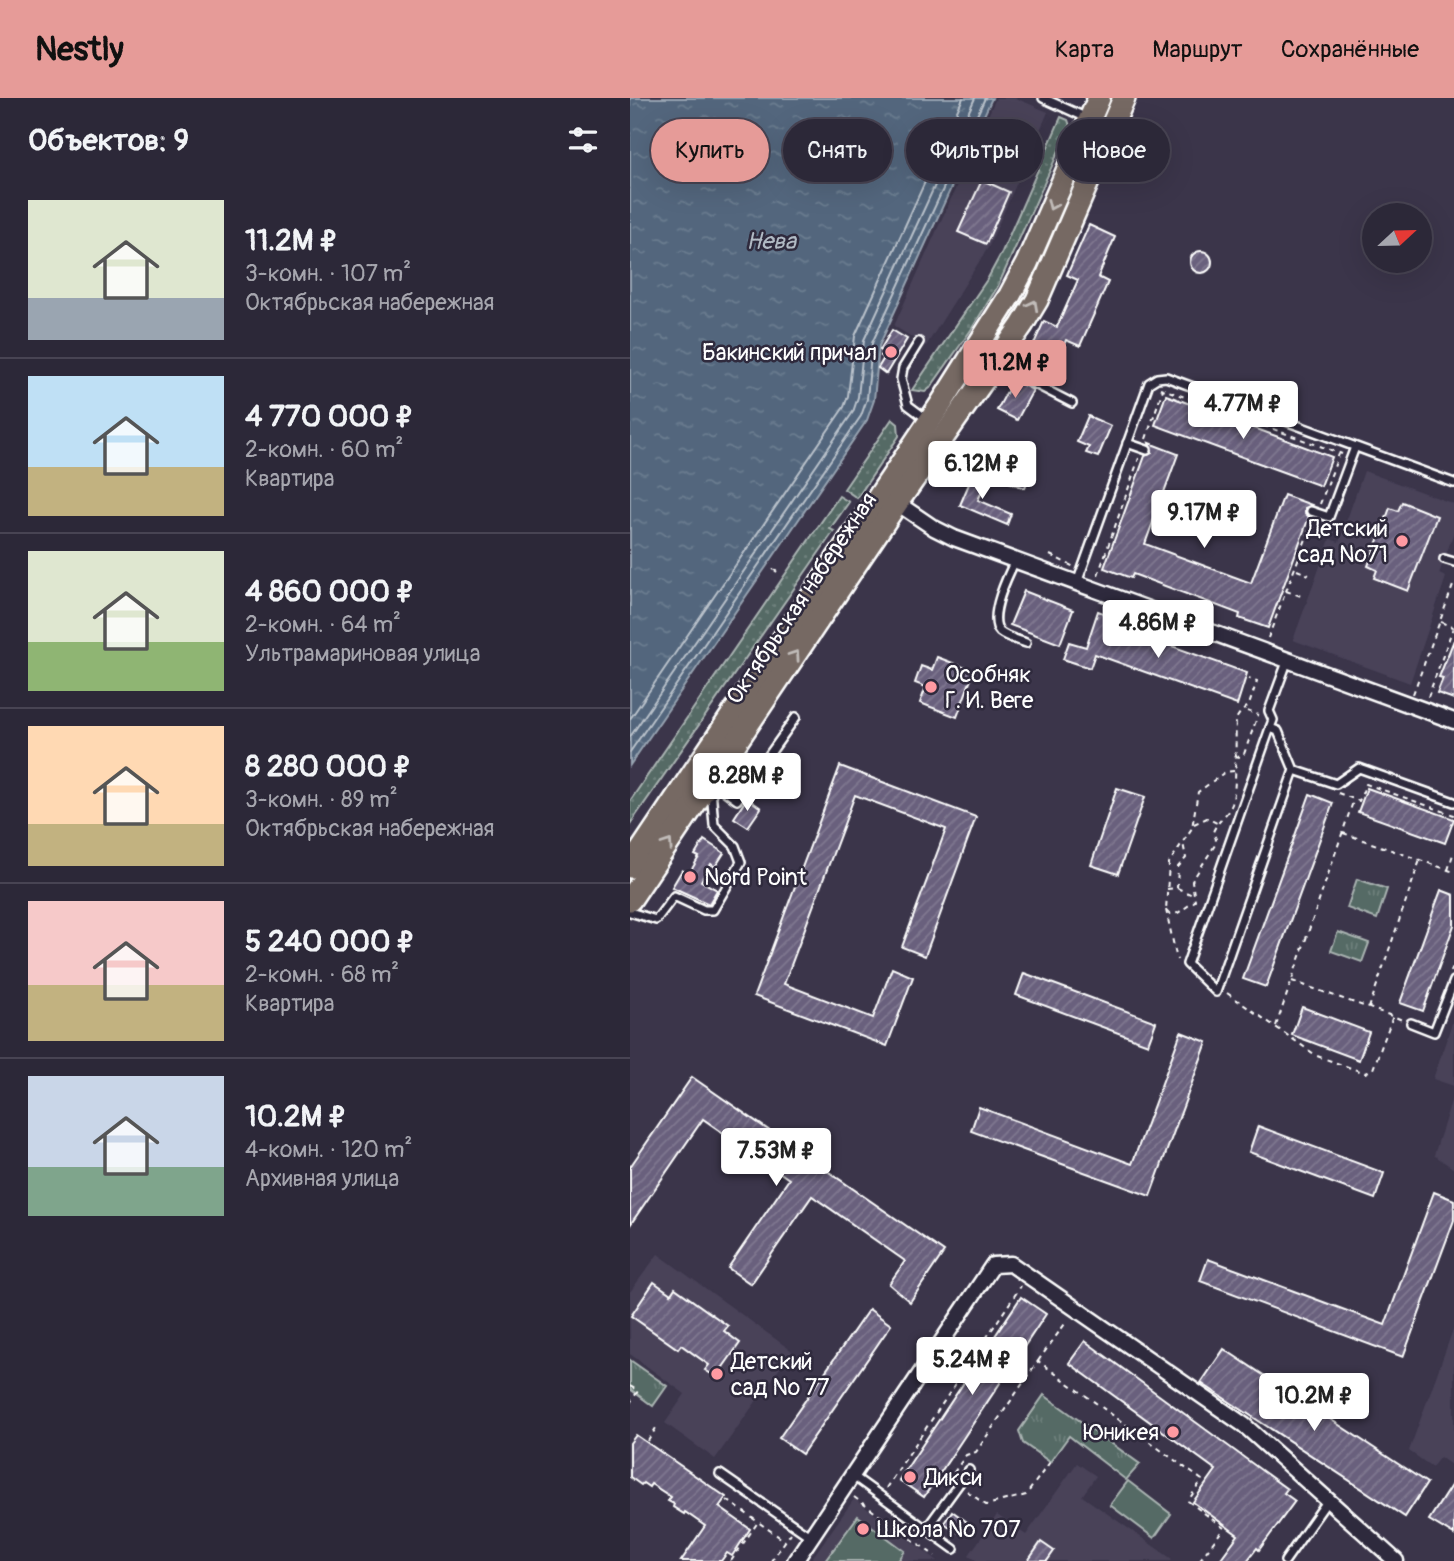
<!DOCTYPE html>
<html lang="ru">
<head>
<meta charset="utf-8">
<style>
  :root { --surface:#2c2838; --page:#343040; --text:#f1f3f6; --muted:#a6a6ae; --line:#484453; --accent:#e69b98 }
  body { margin:0; font-family:Pangolin,sans-serif; background:var(--page); color:var(--text); height:100vh; display:flex; flex-direction:column; font-size:26px; white-space:nowrap }
  * { box-sizing:border-box; margin:0 }
  p { font-size:23px; color:var(--muted) }
  .icon { flex:none; width:38px; height:38px; fill:none; stroke:currentColor; stroke-width:2; stroke-linecap:round; stroke-linejoin:round }
  .map { position:relative; flex:1; overflow:hidden }
  .side { display:flex; flex-direction:column; background:var(--surface); width:630px }
  .side>* { flex:none }
  .banner { position:absolute; left:21px; top:21px; width:665px; height:63px; display:flex; gap:14px }
  .needle { width:46px; rotate:68deg }
  .tools { position:absolute; left:732px; top:105px; display:grid; gap:14px }
  .tools a { display:grid; place-items:center; width:70px; height:70px; border-radius:50%; background:var(--surface); box-shadow:0 7px 28px #0002,0 0 0 2px var(--line); font-size:35px }
  .price { position:absolute; translate:-50% -60px; padding:0 16px; border-radius:7px; background:#fff; color:#222; font-size:23px; line-height:46px; filter:drop-shadow(0 2px 4px #0008) }
  .price::after { content:''; position:absolute; left:50%; top:42px; width:21px; height:16px; margin-left:-10px; background:inherit; clip-path:polygon(0 0,100% 0,50% 100%) }
  .price.on { background:var(--accent); color:#111 }
  ul { padding:0; list-style:none }
  li { display:flex; align-items:center; gap:21px; height:175px; padding:0 28px }
  li+li { border-top:2px solid var(--line) }
  li span { display:grid; place-items:center; flex:none; width:196px; height:140px; border-radius:0px; color:#555 }
  li>.icon { margin-inline-start:auto }
  span .icon { width:84px; height:84px; fill:#fffc; stroke-width:1 }
  li b { font-size:30px }
  h2 { display:flex; justify-content:space-between; align-items:center; height:84px; padding:0 28px; font-size:30px }
  .chip { padding:0 24px; border-radius:32px; background:var(--surface); box-shadow:0 7px 28px #0002,0 0 0 2px var(--line); font-size:24px; line-height:63px }
  .chip.on { background:var(--accent); color:#111 }
  header { display:flex; align-items:center; gap:42px; box-sizing:border-box; height:98px; padding:0 35px; background:var(--accent); color:#111 }
  header strong { font-size:33px }
  nav { display:flex; gap:38px; margin-inline-start:auto; font-size:24px }
  main { display:flex; flex:1; min-height:0 }
  .map>svg:first-child { display:block }
  .built { fill:#494259 }
  .grass { fill:url(#grass-dots); stroke:#aab4b2; stroke-width:2 }
  .park { fill:url(#park-tufts); stroke:#aab4b2; stroke-width:2 }
  .garden { fill:#556a65; stroke:#aab4b2; stroke-width:2 }
  .water { fill:url(#water-ripples); stroke:#97a3b1; stroke-width:2 }
  .lines { fill:none; stroke-linecap:round; stroke-linejoin:round }
  .shore { stroke:#bac2cb; stroke-width:2 }
  .building { fill:url(#building-hatch); stroke:#fff; stroke-width:2 }
  .lane-casing { stroke:#fff; stroke-width:12 }
  .street-casing { stroke:#fff; stroke-width:19 }
  .primary-casing { stroke:#fff; stroke-width:26 }
  .path { stroke:#fff; stroke-width:2; stroke-dasharray:5 5; stroke-linecap:butt }
  .lane { stroke:#2f2a3d; stroke-width:7 }
  .street { stroke:#2f2a3d; stroke-width:14 }
  .primary { stroke:#766964; stroke-width:21 }
  .oneway { stroke:#c1bcb9 }
  .poi-dot { fill:#ff9aa2; stroke:#2f2a3d; stroke-width:2.5 }
  .labels { text-anchor:middle; stroke-width:5; stroke-linejoin:round; paint-order:stroke }
  .poi-label { font-size:23px; fill:#fff; stroke:#2f2a3d; text-anchor:start }
  .street-label { font-size:23px; fill:#fff; stroke:#2f2a3d }
  .water-label { font-size:24px; font-style:italic; fill:#b1bac4; stroke:#2f2a3d }
</style>
</head>
<body>
<header>
<strong>Nestly</strong>
<nav><a>Карта</a><a>Маршрут</a><a>Сохранённые</a></nav>
</header>
<main>
<section class="side">
<h2>Объектов: 9<svg class="icon" aria-label="filters" viewBox="0 0 24 24"><path d="M4 7h16M4 17h16"/><circle cx="9" cy="7" r="2"/><circle cx="15" cy="17" r="2"/></svg></h2>
<ul>
<li><span style="background:linear-gradient(#dfe7d0 70%,#9aa5b1 0)"><svg class="icon" aria-label="home" viewBox="0 0 24 24"><path d="M3 11l9-7 9 7M6 9v11h12V9"/></svg></span><div><b>11.2M ₽</b><p>3-комн. · 107 m²</p><p>Октябрьская набережная</p></div></li>
<li><span style="background:linear-gradient(#bfe0f5 65%,#c2b280 0)"><svg class="icon" aria-label="home" viewBox="0 0 24 24"><path d="M3 11l9-7 9 7M6 9v11h12V9"/></svg></span><div><b>4 770 000 ₽</b><p>2-комн. · 60 m²</p><p>Квартира</p></div></li>
<li><span style="background:linear-gradient(#dfe7d0 65%,#8fb573 0)"><svg class="icon" aria-label="home" viewBox="0 0 24 24"><path d="M3 11l9-7 9 7M6 9v11h12V9"/></svg></span><div><b>4 860 000 ₽</b><p>2-комн. · 64 m²</p><p>Ультрамариновая улица</p></div></li>
<li><span style="background:linear-gradient(#ffd9b3 70%,#c2b280 0)"><svg class="icon" aria-label="home" viewBox="0 0 24 24"><path d="M3 11l9-7 9 7M6 9v11h12V9"/></svg></span><div><b>8 280 000 ₽</b><p>3-комн. · 89 m²</p><p>Октябрьская набережная</p></div></li>
<li><span style="background:linear-gradient(#f6c9c9 60%,#c2b280 0)"><svg class="icon" aria-label="home" viewBox="0 0 24 24"><path d="M3 11l9-7 9 7M6 9v11h12V9"/></svg></span><div><b>5 240 000 ₽</b><p>2-комн. · 68 m²</p><p>Квартира</p></div></li>
<li><span style="background:linear-gradient(#c9d6e8 65%,#7fa58c 0)"><svg class="icon" aria-label="home" viewBox="0 0 24 24"><path d="M3 11l9-7 9 7M6 9v11h12V9"/></svg></span><div><b>10.2M ₽</b><p>4-комн. · 120 m²</p><p>Архивная улица</p></div></li>
</ul>
</section>
<div class="map">
<svg width="824" height="1463" viewBox="0 0 824 1463">
  <defs>
    <pattern id="grass-dots" width="8" height="8" patternUnits="userSpaceOnUse" patternTransform="scale(1.75)"><rect width="8" height="8" fill="#556a65"/><path d="M2 2h.1M6 6h.1" fill="none" stroke="#6e807c" stroke-width="1.8" stroke-linecap="round"/></pattern>
    <pattern id="park-tufts" width="24" height="20" patternUnits="userSpaceOnUse" patternTransform="scale(1.75)"><rect width="24" height="20" fill="#556a65"/><path d="M3 7l-1-3M5 7V3M7 7l1-3M15 17l-1-3M17 17v-4M19 17l1-3" fill="none" stroke="#6e807c"/></pattern>
    <pattern id="water-ripples" width="26" height="14" patternUnits="userSpaceOnUse" patternTransform="scale(1.75)"><rect width="26" height="14" fill="#52667d"/><path d="M2 4q2-2 4 0t4 0M15 11q2-2 4 0t4 0" fill="none" stroke="#6c7d90"/></pattern>
    <pattern id="building-hatch" width="6" height="6" patternUnits="userSpaceOnUse" patternTransform="scale(1.75)"><rect width="6" height="6" fill="#69607d"/><path d="M-1 1l2-2M0 6l6-6M5 7l2-2" fill="none" stroke="#807890"/></pattern>
  </defs>
  <rect width="100%" height="100%" fill="#3b354a"/>
  <filter id="ink" filterUnits="userSpaceOnUse"><feTurbulence type="fractalNoise" baseFrequency=".0143" numOctaves="2"/><feDisplacementMap in="SourceGraphic" scale="14" xChannelSelector="R" yChannelSelector="G"/><feConvolveMatrix kernelMatrix="1 2 1 2 8 2 1 2 1" color-interpolation-filters="sRGB"/></filter>
  <g filter="url(#ink)">
    <g class="built">
      <path d="M 366,0 L 385,0 L 418,14 L 359,148 L 296,248 L 264,228 Z"/>
      <path d="M 734,373 L 824,406 L 824,434 L 809,476 L 816,479 L 780,585 L 663,542 L 700,441 L 709,444 Z"/>
      <path d="M 824,919 L 824,988 L 803,981 Z"/>
      <path d="M 824,994 L 824,1071 L 804,1057 Z"/>
      <path d="M 28,1156 L 162,1253 L 85,1361 L 35,1325 L 55,1296 L 0,1256 L 0,1194 Z"/>
      <path d="M 824,1229 L 824,1369 L 810,1359 L 802,1369 L 779,1353 Z"/>
      <path d="M 447,1365 L 466,1378 L 452,1398 L 542,1461 L 540,1463 L 347,1463 L 339,1457 L 367,1417 L 396,1437 Z"/>
      <path d="M 224,1401 L 308,1463 L 180,1463 Z"/>
    </g>
    <g class="grass">
      <path d="M 431,19 L 438,22 L 440,28 L 368,188 L 341,232 L 300,290 L 295,294 L 282,292 L 358,180 L 372,154 Z"/>
      <path d="M 262,321 L 268,326 L 269,338 L 227,400 L 214,391 Z"/>
      <path d="M 209,398 L 219,404 L 200,431 L 204,433 L 0,726 L 0,703 Z"/>
    </g>
    <g class="park">
      <path d="M 727,781 L 757,791 L 747,821 L 717,810 Z"/>
      <path d="M 708,834 L 739,845 L 732,864 L 701,853 Z"/>
      <path d="M 0,1262 L 37,1288 L 23,1308 L 0,1291 Z"/>
      <path d="M 414,1297 L 510,1366 L 496,1382 L 439,1338 L 420,1364 L 393,1345 L 389,1333 Z"/>
    </g>
    <g class="garden">
      <path d="M 498,1383 L 541,1416 L 524,1440 L 480,1407 Z"/>
      <path d="M 228,1418 L 275,1453 L 268,1463 L 195,1463 Z"/>
    </g>
    <path class="water" d="M 0,0 L 362,0 L 249,248 L 244,302 L 237,322 L 0,667 Z"/>
    <g class="lines">
      <g class="shore">
        <path d="M 0,621 L 214,309 L 218,298 L 225,238 L 333,0"/>
        <path d="M 0,639 L 223,314 L 228,299 L 234,242 L 345,0"/>
        <path d="M 0,654 L 231,318 L 237,301 L 242,245 L 355,0"/>
      </g>
    </g>
    <g class="building">
      <path d="M 352,82 L 379,94 L 356,146 L 328,134 Z"/>
      <path d="M 459,127 L 485,139 L 468,179 L 478,184 L 450,248 L 436,242 L 417,285 L 392,273 L 414,223 L 427,229 L 448,182 L 437,177 Z"/>
      <circle cx="571" cy="164" r="11"/>
      <path d="M 262,232 L 277,241 L 256,276 L 248,270 L 254,260 L 251,258 L 253,254 L 250,252 Z"/>
      <path d="M 383,282 L 403,292 L 387,322 L 367,312 Z"/>
      <path d="M 536,297 L 702,359 L 691,388 L 525,327 Z"/>
      <path d="M 458,318 L 481,328 L 468,359 L 456,355 L 459,349 L 447,344 Z"/>
      <path d="M 519,345 L 548,356 L 515,446 L 621,485 L 654,397 L 682,407 L 675,410 L 675,415 L 679,419 L 638,530 L 609,520 L 610,516 L 503,476 L 501,480 L 474,470 L 515,358 L 522,355 Z"/>
      <path d="M 366,363 L 400,374 L 395,390 L 361,378 Z"/>
      <path d="M 344,374 L 358,380 L 348,402 L 381,416 L 377,427 L 330,407 Z"/>
      <path d="M 772,404 L 807,418 L 778,493 L 744,480 L 747,472 L 738,468 L 760,410 L 768,413 Z"/>
      <path d="M 394,493 L 443,512 L 430,546 L 380,527 Z"/>
      <path d="M 468,513 L 481,518 L 478,525 L 617,575 L 607,607 L 465,556 L 460,570 L 433,561 L 439,544 L 456,549 Z"/>
      <path d="M 824,542 L 824,601 L 807,595 L 813,580 L 809,579 Z"/>
      <path d="M 307,559 L 344,573 L 327,619 L 290,605 L 296,589 L 285,585 L 291,568 L 302,572 Z"/>
      <path d="M 210,668 L 346,719 L 295,858 L 272,849 L 316,731 L 225,697 L 154,886 L 243,920 L 262,870 L 283,879 L 257,948 L 124,898 Z"/>
      <path d="M 487,690 L 515,699 L 488,776 L 461,767 Z"/>
      <path d="M 737,690 L 824,721 L 815,745 L 728,714 Z"/>
      <path d="M 680,696 L 703,705 L 636,889 L 613,881 Z"/>
      <path d="M 117,700 L 131,710 L 118,729 L 104,720 Z"/>
      <path d="M 74,742 L 94,755 L 85,769 L 81,766 L 71,783 L 87,792 L 79,806 L 42,789 L 52,772 L 59,776 L 69,759 L 65,757 Z"/>
      <path d="M 811,792 L 824,797 L 824,827 L 793,913 L 770,905 Z"/>
      <path d="M 394,875 L 526,924 L 518,946 L 386,897 Z"/>
      <path d="M 672,909 L 739,934 L 729,962 L 662,937 Z"/>
      <path d="M 551,934 L 577,944 L 520,1098 L 341,1033 L 349,1009 L 502,1066 Z"/>
      <path d="M 62,979 L 314,1154 L 280,1204 L 259,1186 L 275,1163 L 182,1098 L 121,1186 L 98,1170 L 159,1081 L 73,1021 L 0,1127 L 0,1069 Z"/>
      <path d="M 628,1028 L 754,1075 L 745,1101 L 619,1054 Z"/>
      <path d="M 804,1094 L 824,1102 L 824,1122 L 773,1259 L 570,1183 L 578,1161 L 755,1227 Z"/>
      <path d="M 24,1184 L 41,1196 L 45,1190 L 98,1228 L 94,1233 L 110,1245 L 86,1279 L 75,1272 L 79,1267 L 51,1247 L 48,1251 L 1,1218 Z"/>
      <path d="M 391,1199 L 416,1216 L 294,1399 L 269,1382 Z"/>
      <path d="M 239,1211 L 261,1227 L 172,1356 L 149,1340 Z"/>
      <path d="M 455,1243 L 657,1391 L 654,1395 L 665,1403 L 629,1452 L 627,1450 L 617,1463 L 589,1463 L 608,1437 L 563,1404 L 586,1372 L 439,1265 Z"/>
      <path d="M 594,1251 L 797,1385 L 775,1419 L 571,1285 Z"/>
      <path d="M 6,1337 L 96,1399 L 89,1409 L 120,1431 L 102,1458 L 97,1455 L 91,1463 L 51,1463 L 75,1428 L 55,1414 L 54,1416 L 43,1409 L 44,1406 L 38,1403 L 41,1399 L 21,1386 L 19,1389 L 13,1385 L 11,1387 L 0,1379 L 0,1345 Z"/>
      <path d="M 824,1383 L 824,1437 L 799,1422 Z"/>
      <path d="M 322,1413 L 337,1424 L 329,1435 L 314,1425 Z"/>
      <path d="M 411,1444 L 424,1453 L 417,1463 L 398,1463 Z"/>
    </g>
    <g class="lines">
      <defs>
        <g id="lane">
          <path d="M 413,0 L 457,20"/>
          <path d="M 289,244 L 273,270 L 271,281 L 278,307 L 298,322"/>
          <path d="M 368,267 L 442,305"/>
          <path d="M 497,345 L 517,352"/>
          <path d="M 681,413 L 699,419 L 725,349"/>
          <path d="M 814,461 L 824,464"/>
          <path d="M 385,463 C 378,477 357,520 370,534 C 376,539 388,542 396,545"/>
          <path d="M 447,485 L 519,285 L 527,280 L 536,279 L 824,385"/>
          <path d="M 657,564 L 639,613 L 643,622 L 640,630 L 557,866 L 586,894 L 664,672"/>
          <path d="M 640,630 L 648,633 L 664,672 L 706,686 L 729,670 L 824,704"/>
          <path d="M 81,683 L 107,702 L 166,619"/>
          <path d="M 0,814 L 26,822 L 44,798 L 74,812 L 83,812 L 111,764 L 105,748 L 84,727 L 81,691"/>
          <path d="M 781,925 L 804,934 L 824,883"/>
          <path d="M 90,1376 L 181,1439"/>
          <path d="M 223,1378 L 324,1451"/>
          <path d="M 296,1431 L 339,1372"/>
          <path d="M 655,1463 L 698,1402"/>
        </g>
        <g id="street">
          <path d="M 267,405 L 304,430 L 324,440 L 824,623"/>
          <path d="M 165,1463 L 363,1167 L 381,1166 L 614,1327 L 766,1463"/>
        </g>
        <g id="primary">
          <path d="M 0,769 L 311,306 L 380,197 L 397,165 L 469,0"/>
          <path d="M 0,802 L 267,405 L 392,227 L 407,202 L 494,0"/>
        </g>
      </defs>
      <use href="#lane" class="lane-casing"/>
      <use href="#street" class="street-casing"/>
      <use href="#primary" class="primary-casing"/>
      <g class="path">
        <path d="M 530,290 L 712,356"/>
        <path d="M 516,341 L 533,291"/>
        <path d="M 690,406 L 709,356"/>
        <path d="M 681,427 L 702,436 L 706,425"/>
        <path d="M 420,457 L 444,469"/>
        <path d="M 143,471 L 150,476"/>
        <path d="M 667,472 L 679,477"/>
        <path d="M 468,477 L 509,360"/>
        <path d="M 656,493 L 671,498"/>
        <path d="M 811,524 L 822,529"/>
        <path d="M 638,540 L 681,428"/>
        <path d="M 783,596 L 824,485"/>
        <path d="M 798,599 L 824,527"/>
        <path d="M 617,613 L 629,617"/>
        <path d="M 605,658 L 610,659 L 614,656 L 628,617"/>
        <path d="M 604,673 L 595,674 L 568,694 L 562,730 L 539,765 L 536,812 L 540,816 L 548,815 L 565,803 L 562,783 L 585,747 L 586,741 L 583,734 C 587,723 598,717 602,706 C 607,689 605,642 606,621 L 610,615 L 619,607 L 627,583 L 619,580"/>
        <path d="M 708,695 L 729,703 L 736,686 L 824,717"/>
        <path d="M 564,726 L 577,720 L 587,725"/>
        <path d="M 713,735 L 824,774"/>
        <path d="M 818,772 L 824,753"/>
        <path d="M 547,790 L 548,769 L 556,760 L 553,745"/>
        <path d="M 537,791 L 547,790 L 565,798"/>
        <path d="M 536,812 L 547,862"/>
        <path d="M 821,874 L 824,865"/>
        <path d="M 662,883 L 762,918"/>
        <path d="M 597,895 L 687,958 L 735,975 L 743,971 L 763,918 L 772,922"/>
        <path d="M 739,910 L 790,762"/>
        <path d="M 646,928 L 724,701"/>
        <path d="M 408,1263 L 437,1223"/>
        <path d="M 0,1288 L 8,1293 L 0,1305"/>
        <path d="M 18,1343 L 26,1330"/>
        <path d="M 318,1383 L 336,1357 L 346,1354 L 408,1263 L 572,1382 L 558,1403 L 594,1430 L 569,1463"/>
        <path d="M 256,1390 L 391,1188"/>
        <path d="M 337,1393 L 356,1407 L 396,1397 L 420,1364"/>
        <path d="M 224,1399 L 305,1458"/>
        <path d="M 97,1402 L 155,1443"/>
        <path d="M 101,1463 L 128,1424"/>
        <path d="M 141,1463 L 161,1435"/>
      </g>
      <use href="#lane" class="lane"/>
      <use href="#street" class="street"/>
      <use href="#primary" class="primary"/>
    </g>
    <defs><path id="oneway-chevron" d="M-2-3.5L2.5 0L-2 3.5" fill="none" stroke-width="1.6" stroke-linecap="round" stroke-linejoin="round" transform="scale(1.75)"/></defs>
    <g class="oneway">
      <use href="#oneway-chevron" transform="translate(422 107) rotate(114)"/>
      <use href="#oneway-chevron" transform="translate(403 207) rotate(-62)"/>
      <use href="#oneway-chevron" transform="translate(165 557) rotate(-56)"/>
      <use href="#oneway-chevron" transform="translate(38 746) rotate(-56)"/>
    </g>
  </g>
  <g class="poi-dot">
    <circle cx="261" cy="254" r="7"/>
    <circle cx="772" cy="443" r="7"/>
    <circle cx="301" cy="589" r="7"/>
    <circle cx="60" cy="779" r="7"/>
    <circle cx="87" cy="1276" r="7"/>
    <circle cx="543" cy="1334" r="7"/>
    <circle cx="280" cy="1379" r="7"/>
    <circle cx="233" cy="1431" r="7"/>
  </g>
  <g class="labels">
    <g class="poi-label">
      <text x="247" y="262" text-anchor="end">Бакинский причал</text>
      <text x="758" y="438" text-anchor="end">Детский<tspan x="758" dy="26">сад №71</tspan></text>
      <text x="315" y="584">Особняк<tspan x="315" dy="26">Г. И. Веге</tspan></text>
      <text x="74" y="787">Nord Point</text>
      <text x="101" y="1271">Детский<tspan x="101" dy="26">сад № 77</tspan></text>
      <text x="529" y="1342" text-anchor="end">Юникея</text>
      <text x="294" y="1387">Дикси</text>
      <text x="247" y="1439">Школа № 707</text>
    </g>
    <g class="street-label">
      <text transform="translate(171 500) rotate(-56)" y="8">Октябрьская набережная</text>
    </g>
    <g class="water-label">
      <text x="141" y="151">Нева</text>
    </g>
  </g>
</svg>
<div class="tools">
<a><svg class="needle" viewBox="-14 -14 28 28"><path d="M0-13l5 13h-10z" fill="#e53935"/><path d="M0 13l5-13h-10z" fill="#a6a6ae"/></svg></a>
</div>
<b class="price on" style="left:385px;top:302px">11.2M ₽</b>
<b class="price" style="left:613px;top:343px">4.77M ₽</b>
<b class="price" style="left:352px;top:403px">6.12M ₽</b>
<b class="price" style="left:574px;top:452px">9.17M ₽</b>
<b class="price" style="left:528px;top:562px">4.86M ₽</b>
<b class="price" style="left:117px;top:715px">8.28M ₽</b>
<b class="price" style="left:146px;top:1090px">7.53M ₽</b>
<b class="price" style="left:342px;top:1299px">5.24M ₽</b>
<b class="price" style="left:684px;top:1335px">10.2M ₽</b>
<div class="banner">
<a class="chip on">Купить</a>
<a class="chip">Снять</a>
<a class="chip">Фильтры</a>
<a class="chip">Новое</a>
</div>
</div>
</main>
</body>
</html>
